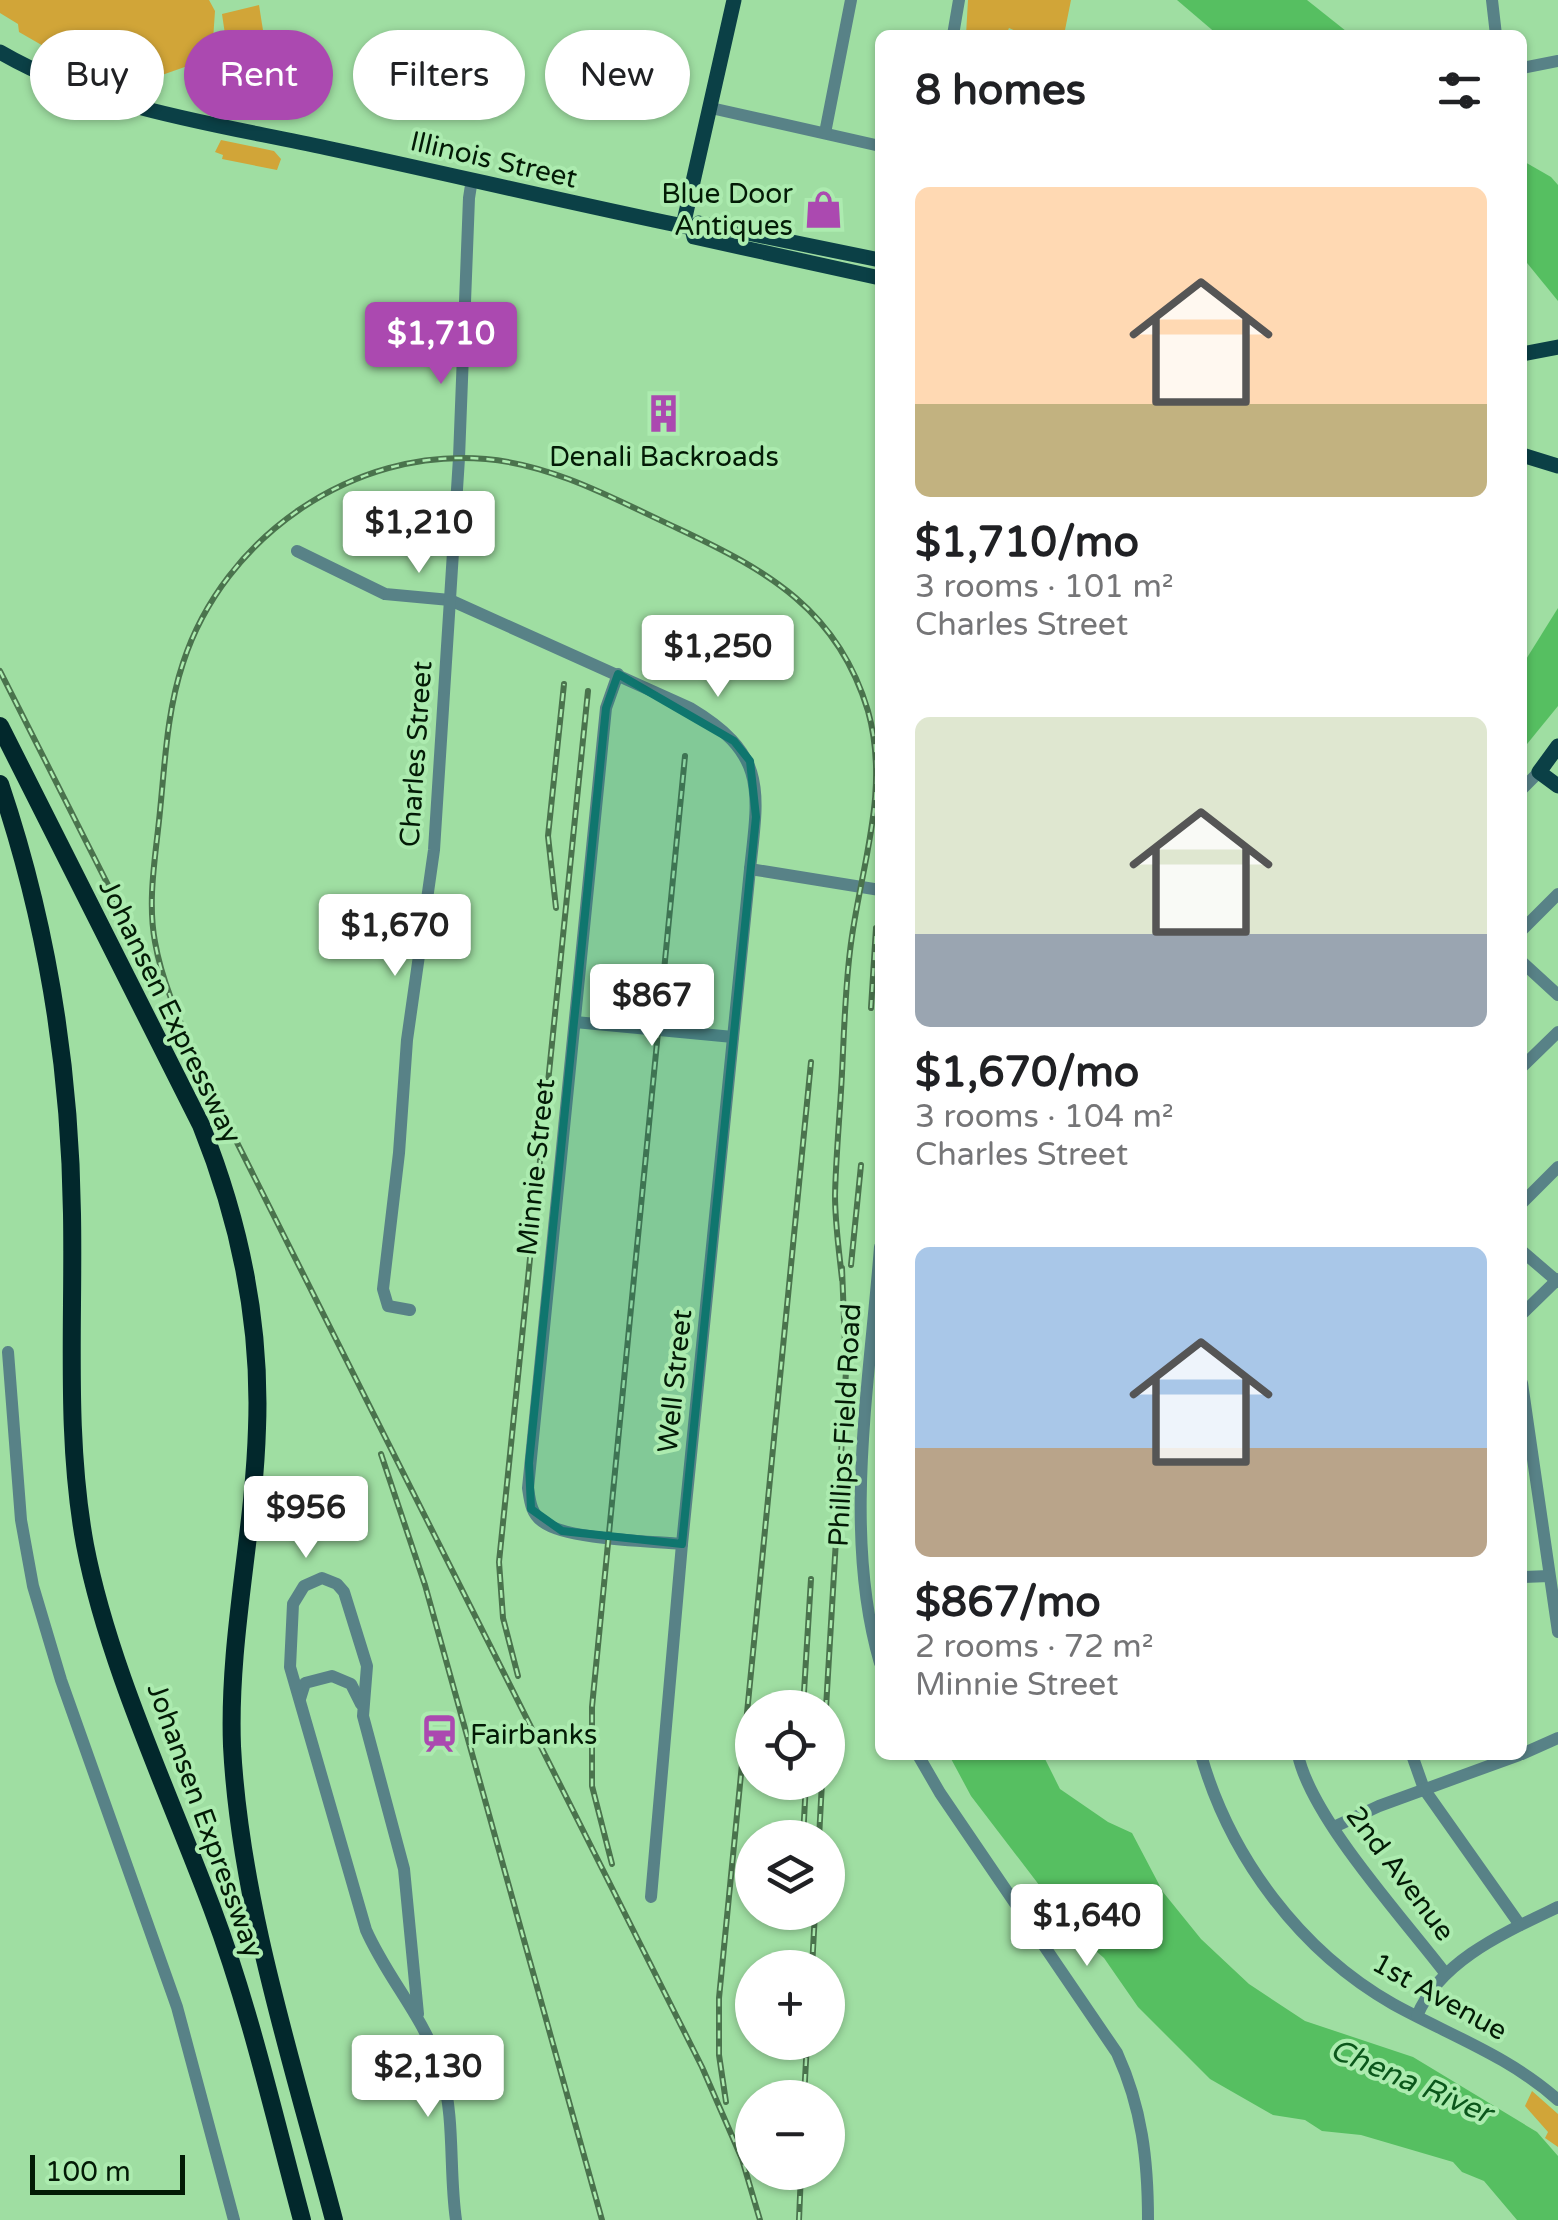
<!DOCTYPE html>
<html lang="en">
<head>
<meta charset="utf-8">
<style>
  :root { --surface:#fff; --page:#f2f2f2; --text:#202124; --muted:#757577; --accent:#ab49b0 }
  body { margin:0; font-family:"Varela Round",sans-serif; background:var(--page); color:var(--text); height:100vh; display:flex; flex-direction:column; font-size:38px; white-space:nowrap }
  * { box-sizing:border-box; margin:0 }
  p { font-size:32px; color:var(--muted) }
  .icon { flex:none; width:55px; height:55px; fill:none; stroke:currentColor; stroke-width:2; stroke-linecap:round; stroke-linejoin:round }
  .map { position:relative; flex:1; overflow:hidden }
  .side { position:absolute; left:875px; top:30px; width:652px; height:1730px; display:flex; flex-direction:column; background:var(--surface); border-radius:15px; box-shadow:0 2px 8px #0004 }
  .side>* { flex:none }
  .banner { position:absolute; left:30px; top:30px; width:695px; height:90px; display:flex; gap:20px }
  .buttons { position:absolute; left:735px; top:1690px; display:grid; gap:20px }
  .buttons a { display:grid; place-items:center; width:110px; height:110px; border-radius:50%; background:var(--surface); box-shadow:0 2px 8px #0004; font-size:50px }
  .scale { position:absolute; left:30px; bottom:25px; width:155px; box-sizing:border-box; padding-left:10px; border:5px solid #031b06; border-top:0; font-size:28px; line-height:35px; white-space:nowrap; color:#031b06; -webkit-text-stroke:8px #acebaf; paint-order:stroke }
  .price { position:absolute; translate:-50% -85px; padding:0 22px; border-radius:10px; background:#fff; color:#222; font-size:32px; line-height:65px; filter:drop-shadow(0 2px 5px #0008) }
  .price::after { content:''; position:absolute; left:50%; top:60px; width:30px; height:22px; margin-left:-15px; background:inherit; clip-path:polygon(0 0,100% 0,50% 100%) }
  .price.selected { background:var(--accent); color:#fff }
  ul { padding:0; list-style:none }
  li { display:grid; align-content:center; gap:20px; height:530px; padding:0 40px }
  li span { display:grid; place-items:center; height:310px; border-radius:15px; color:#555 }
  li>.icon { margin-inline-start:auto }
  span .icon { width:180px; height:180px; fill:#fffc; stroke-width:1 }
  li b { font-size:42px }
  h2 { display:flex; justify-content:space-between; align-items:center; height:120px; padding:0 40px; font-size:42px }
  .tag { padding:0 35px; border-radius:45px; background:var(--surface); box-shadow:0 2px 8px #0004; font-size:35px; line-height:90px }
  .tag.selected { background:var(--accent); color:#fff }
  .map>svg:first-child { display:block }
  .green { fill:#d1a538 }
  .water { fill:#56bf61 }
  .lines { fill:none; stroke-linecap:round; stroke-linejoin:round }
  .minor { stroke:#588287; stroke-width:12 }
  .major { stroke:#0b4046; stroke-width:15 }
  .highway { stroke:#02282c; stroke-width:18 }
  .rail-casing { stroke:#4a734d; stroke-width:6 }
  .rail { stroke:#acebaf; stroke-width:2.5; stroke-dasharray:8; stroke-linecap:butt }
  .marked { fill:#0f766e; fill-opacity:0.2; stroke:#0f766e; stroke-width:8; stroke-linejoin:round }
  .labels { text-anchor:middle; stroke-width:8; stroke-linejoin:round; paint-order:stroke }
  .street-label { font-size:28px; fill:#031b06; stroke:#acebaf }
  .poi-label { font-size:28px; fill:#031b06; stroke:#acebaf; text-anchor:end }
  .water-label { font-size:30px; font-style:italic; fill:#0b571b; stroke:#acebaf }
</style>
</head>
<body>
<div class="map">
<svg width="1558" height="2220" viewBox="0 0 1558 2220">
  <rect width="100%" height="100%" fill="#9fdea2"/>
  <g class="green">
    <path d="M 0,0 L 209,0 L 215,11 L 213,40 L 207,53 L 196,63 L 145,81 L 52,51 L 19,32 L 18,24 L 0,13 Z"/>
    <path d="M 968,0 L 1071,0 L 1064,35 L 1025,35 L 1009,28 L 1006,35 L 966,35 Z"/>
    <path d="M 259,5 L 268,62 L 230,68 L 222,14 Z"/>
    <path d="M 221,140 L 274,151 L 281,159 L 277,170 L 222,159 L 223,155 L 215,152 Z"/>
    <path d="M 1532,2091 L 1558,2114 L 1558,2147 L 1545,2138 L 1548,2132 L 1525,2106 Z"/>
  </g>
  <g class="water">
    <path d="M 1177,0 L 1307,0 L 1351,35 L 1218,35 Z"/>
    <path d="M 1523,161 L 1551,177 L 1558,185 L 1558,301 L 1523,258 Z"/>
    <path d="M 1558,608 L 1558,706 L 1523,749 L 1523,664 Z"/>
    <path d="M 949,1755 L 1043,1755 L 1060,1789 L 1108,1822 L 1132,1833 L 1163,1892 L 1201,1939 L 1249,1984 L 1305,2021 L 1413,2057 L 1537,2132 L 1558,2156 L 1558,2220 L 1517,2220 L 1484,2181 L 1462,2172 L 1453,2162 L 1361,2135 L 1322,2131 L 1305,2120 L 1273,2115 L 1210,2079 L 1138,2007 L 1104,1958 L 1089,1945 L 1061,1908 L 1049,1898 L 971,1796 Z"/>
  </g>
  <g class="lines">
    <g class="minor">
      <path d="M 1492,0 L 1496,35"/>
      <path d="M 953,35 L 959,0"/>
      <path d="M 1522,68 L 1558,61"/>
      <path d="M 711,108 L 880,146"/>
      <path d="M 825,133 L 851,0"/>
      <path d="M 297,551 L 385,594 L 450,600 L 690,708 C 767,754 759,789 750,869 L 880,890"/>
      <path d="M 618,674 L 606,708 L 528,1488 C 530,1501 531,1514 543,1522 C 567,1540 650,1541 682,1544"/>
      <path d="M 1522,789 L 1539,772"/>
      <path d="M 1522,930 L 1558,894"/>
      <path d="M 1522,962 L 1558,995"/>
      <path d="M 575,1022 L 733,1037"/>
      <path d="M 1522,1067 L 1558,1032"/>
      <path d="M 1522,1203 L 1558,1167"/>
      <path d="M 880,1247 C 870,1380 842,1534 880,1663"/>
      <path d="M 1522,1251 L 1558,1282"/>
      <path d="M 410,1310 L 388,1306 L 383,1289 L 399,1153 L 407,1040 L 434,850 L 459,458 L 469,198 L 472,179"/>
      <path d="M 1522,1314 L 1558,1279"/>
      <path d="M 8,1352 L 21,1520 L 33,1586 L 61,1680 L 177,2007 L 234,2220"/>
      <path d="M 1522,1383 L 1558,1632"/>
      <path d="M 1522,1577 L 1549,1576"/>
      <path d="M 300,1699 L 305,1683 L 332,1676 L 351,1684 L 361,1704"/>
      <path d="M 1522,1754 L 1558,1738"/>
      <path d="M 918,1755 L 940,1793 L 1117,2053 C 1142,2108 1148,2160 1148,2220"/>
      <path d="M 1201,1755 C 1230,1857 1300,1951 1393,2004 C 1449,2035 1509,2056 1558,2100"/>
      <path d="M 1298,1755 C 1312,1819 1403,1918 1445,1973"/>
      <path d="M 1412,1755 L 1424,1789 L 1520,1925"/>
      <path d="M 1334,1827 L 1379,1806 L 1519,1755"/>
      <path d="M 651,1897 L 682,1544 L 750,869"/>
      <path d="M 418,2014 L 404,1869 L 363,1716 L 367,1666 L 344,1592 L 337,1584 L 322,1578 L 304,1586 L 293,1604 L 290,1667 L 366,1930 C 388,1980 426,2019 442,2073 C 455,2120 449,2172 456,2220"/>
      <path d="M 1417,2016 C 1440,1960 1506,1932 1558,1907"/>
    </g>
    <g class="major">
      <path d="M 0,52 C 98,109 217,124 327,148 C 449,174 570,203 692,228 L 699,223 L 880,260"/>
      <path d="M 683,226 L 734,0"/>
      <path d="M 692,228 L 694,237 L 880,278"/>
      <path d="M 1522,354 L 1558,347"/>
      <path d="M 1522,455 L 1558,466"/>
      <path d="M 1558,746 L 1539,772 L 1558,786"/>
    </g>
    <g class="highway">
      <path d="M 0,726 L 201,1125 C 240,1222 261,1323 257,1428 C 254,1534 228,1639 232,1746 C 240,1903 294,2068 334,2220"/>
      <path d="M 0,784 C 47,923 70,1067 72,1214 C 74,1324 65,1436 85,1545 C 108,1665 169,1793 212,1908 C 250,2009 274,2116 302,2220"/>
    </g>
    <defs>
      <g id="rail">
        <path d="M 0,671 L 154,976"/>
        <path d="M 556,908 L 548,836 L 564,684"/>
        <path d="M 871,1008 L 876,928"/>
        <path d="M 196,1061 L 702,2067 L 742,2159 L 760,2220"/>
        <path d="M 203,1074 C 185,1032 163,988 155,942 C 147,899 156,854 160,811 C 165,762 167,711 183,663 C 224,537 353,447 486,459 C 555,465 618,501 679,529 C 768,571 838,610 868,711 C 891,793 859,871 850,951 C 845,992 844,1033 842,1073 C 840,1114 836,1154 835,1195 C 835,1223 839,1251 842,1279"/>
        <path d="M 851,1265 L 861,1165"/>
        <path d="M 381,1454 L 425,1585 L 602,2220"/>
        <path d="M 518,1676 L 503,1618 L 499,1562 L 588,691"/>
        <path d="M 803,1708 L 811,1579"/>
        <path d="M 826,1708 L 846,1371 L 842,1268"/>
        <path d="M 803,1838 L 806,1782"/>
        <path d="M 819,1838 L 822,1782"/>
        <path d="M 612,1864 L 592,1786 L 592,1707 L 685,756"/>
        <path d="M 812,1968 L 815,1912"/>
        <path d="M 804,2098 L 807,2042"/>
        <path d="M 726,2102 L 719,2055 L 719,1998 L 811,1062"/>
        <path d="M 799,2220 L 801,2172"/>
      </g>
    </defs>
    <use href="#rail" class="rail-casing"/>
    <use href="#rail" class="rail"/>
  </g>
  <path class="marked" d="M 618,674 L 734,741 L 750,761 L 756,817 L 682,1544 L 562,1531 L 531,1509 L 529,1463 L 606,708 Z"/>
  <defs>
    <symbol id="shop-bare" viewBox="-9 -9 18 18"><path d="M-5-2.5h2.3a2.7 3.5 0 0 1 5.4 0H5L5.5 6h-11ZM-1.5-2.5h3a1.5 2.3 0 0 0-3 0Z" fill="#ab49b0" stroke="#acebaf" stroke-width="2.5" paint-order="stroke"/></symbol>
    <symbol id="building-bare" viewBox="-9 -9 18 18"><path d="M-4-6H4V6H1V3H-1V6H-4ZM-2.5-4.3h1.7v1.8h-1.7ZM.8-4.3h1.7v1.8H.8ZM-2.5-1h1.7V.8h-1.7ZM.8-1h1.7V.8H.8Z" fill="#ab49b0" stroke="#acebaf" stroke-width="2.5" paint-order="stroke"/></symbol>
    <symbol id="station-bare" viewBox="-9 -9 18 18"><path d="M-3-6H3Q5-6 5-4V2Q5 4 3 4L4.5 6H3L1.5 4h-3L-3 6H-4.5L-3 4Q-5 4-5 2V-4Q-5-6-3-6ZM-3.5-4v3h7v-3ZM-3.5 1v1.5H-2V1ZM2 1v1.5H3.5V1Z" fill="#ab49b0" stroke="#acebaf" stroke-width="2.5" paint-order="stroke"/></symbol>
  </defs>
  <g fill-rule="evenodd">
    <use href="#shop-bare" x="796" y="182" width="55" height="55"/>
    <use href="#building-bare" x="636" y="386" width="55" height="55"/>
    <use href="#station-bare" x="412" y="1706" width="55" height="55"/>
  </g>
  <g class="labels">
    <g class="street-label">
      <text transform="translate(494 159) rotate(13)" y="10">Illinois Street</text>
      <text transform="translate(415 754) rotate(-86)" y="10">Charles Street</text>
      <text transform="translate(171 1011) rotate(64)" y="10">Johansen Expressway</text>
      <text transform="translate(535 1167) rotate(-84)" y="10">Minnie Street</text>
      <text transform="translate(674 1381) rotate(-84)" y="10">Well Street</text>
      <text transform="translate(844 1425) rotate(-87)" y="10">Phillips Field Road</text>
      <text transform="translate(206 1820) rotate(70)" y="10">Johansen Expressway</text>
      <text transform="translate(1401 1873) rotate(53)" y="10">2nd Avenue</text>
      <text transform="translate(1440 1996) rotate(29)" y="10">1st Avenue</text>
    </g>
    <g class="poi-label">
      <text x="793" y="203">Blue Door<tspan x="793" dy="32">Antiques</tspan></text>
      <text x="664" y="466" text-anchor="middle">Denali Backroads</text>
      <text x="470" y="1744" text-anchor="start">Fairbanks</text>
    </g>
    <g class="water-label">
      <text transform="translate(1411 2081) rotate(23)" y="10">Chena River</text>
    </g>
  </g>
</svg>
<div class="buttons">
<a><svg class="icon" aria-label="locate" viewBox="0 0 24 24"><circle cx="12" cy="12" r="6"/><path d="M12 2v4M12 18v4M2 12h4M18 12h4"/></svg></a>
<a><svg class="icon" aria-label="layers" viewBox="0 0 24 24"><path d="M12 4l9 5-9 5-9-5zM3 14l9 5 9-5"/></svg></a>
<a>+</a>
<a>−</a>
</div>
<div class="scale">100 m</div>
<b class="price selected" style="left:441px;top:387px">$1,710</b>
<b class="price" style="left:419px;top:576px">$1,210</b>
<b class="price" style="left:718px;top:700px">$1,250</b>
<b class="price" style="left:395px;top:979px">$1,670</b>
<b class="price" style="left:652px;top:1049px">$867</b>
<b class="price" style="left:306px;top:1561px">$956</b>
<b class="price" style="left:1087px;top:1969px">$1,640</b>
<b class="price" style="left:428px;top:2120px">$2,130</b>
<div class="banner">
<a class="tag">Buy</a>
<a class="tag selected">Rent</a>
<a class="tag">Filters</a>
<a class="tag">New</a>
</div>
<section class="side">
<h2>8 homes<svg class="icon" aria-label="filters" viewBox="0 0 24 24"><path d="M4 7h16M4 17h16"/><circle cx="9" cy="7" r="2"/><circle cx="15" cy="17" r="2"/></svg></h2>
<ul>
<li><span style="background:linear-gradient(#ffd9b3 70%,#c2b280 0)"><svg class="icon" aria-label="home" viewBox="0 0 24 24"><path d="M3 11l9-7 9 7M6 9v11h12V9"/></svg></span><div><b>$1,710/mo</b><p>3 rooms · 101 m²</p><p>Charles Street</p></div></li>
<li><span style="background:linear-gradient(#dfe7d0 70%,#9aa5b1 0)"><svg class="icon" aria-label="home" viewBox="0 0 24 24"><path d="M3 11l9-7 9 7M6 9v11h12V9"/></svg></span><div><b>$1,670/mo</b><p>3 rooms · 104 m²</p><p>Charles Street</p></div></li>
<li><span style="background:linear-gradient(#a9c7e8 65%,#b9a48a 0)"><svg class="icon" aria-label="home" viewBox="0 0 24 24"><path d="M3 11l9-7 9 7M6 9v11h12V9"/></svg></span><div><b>$867/mo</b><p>2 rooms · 72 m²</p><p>Minnie Street</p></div></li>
</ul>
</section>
</div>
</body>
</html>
